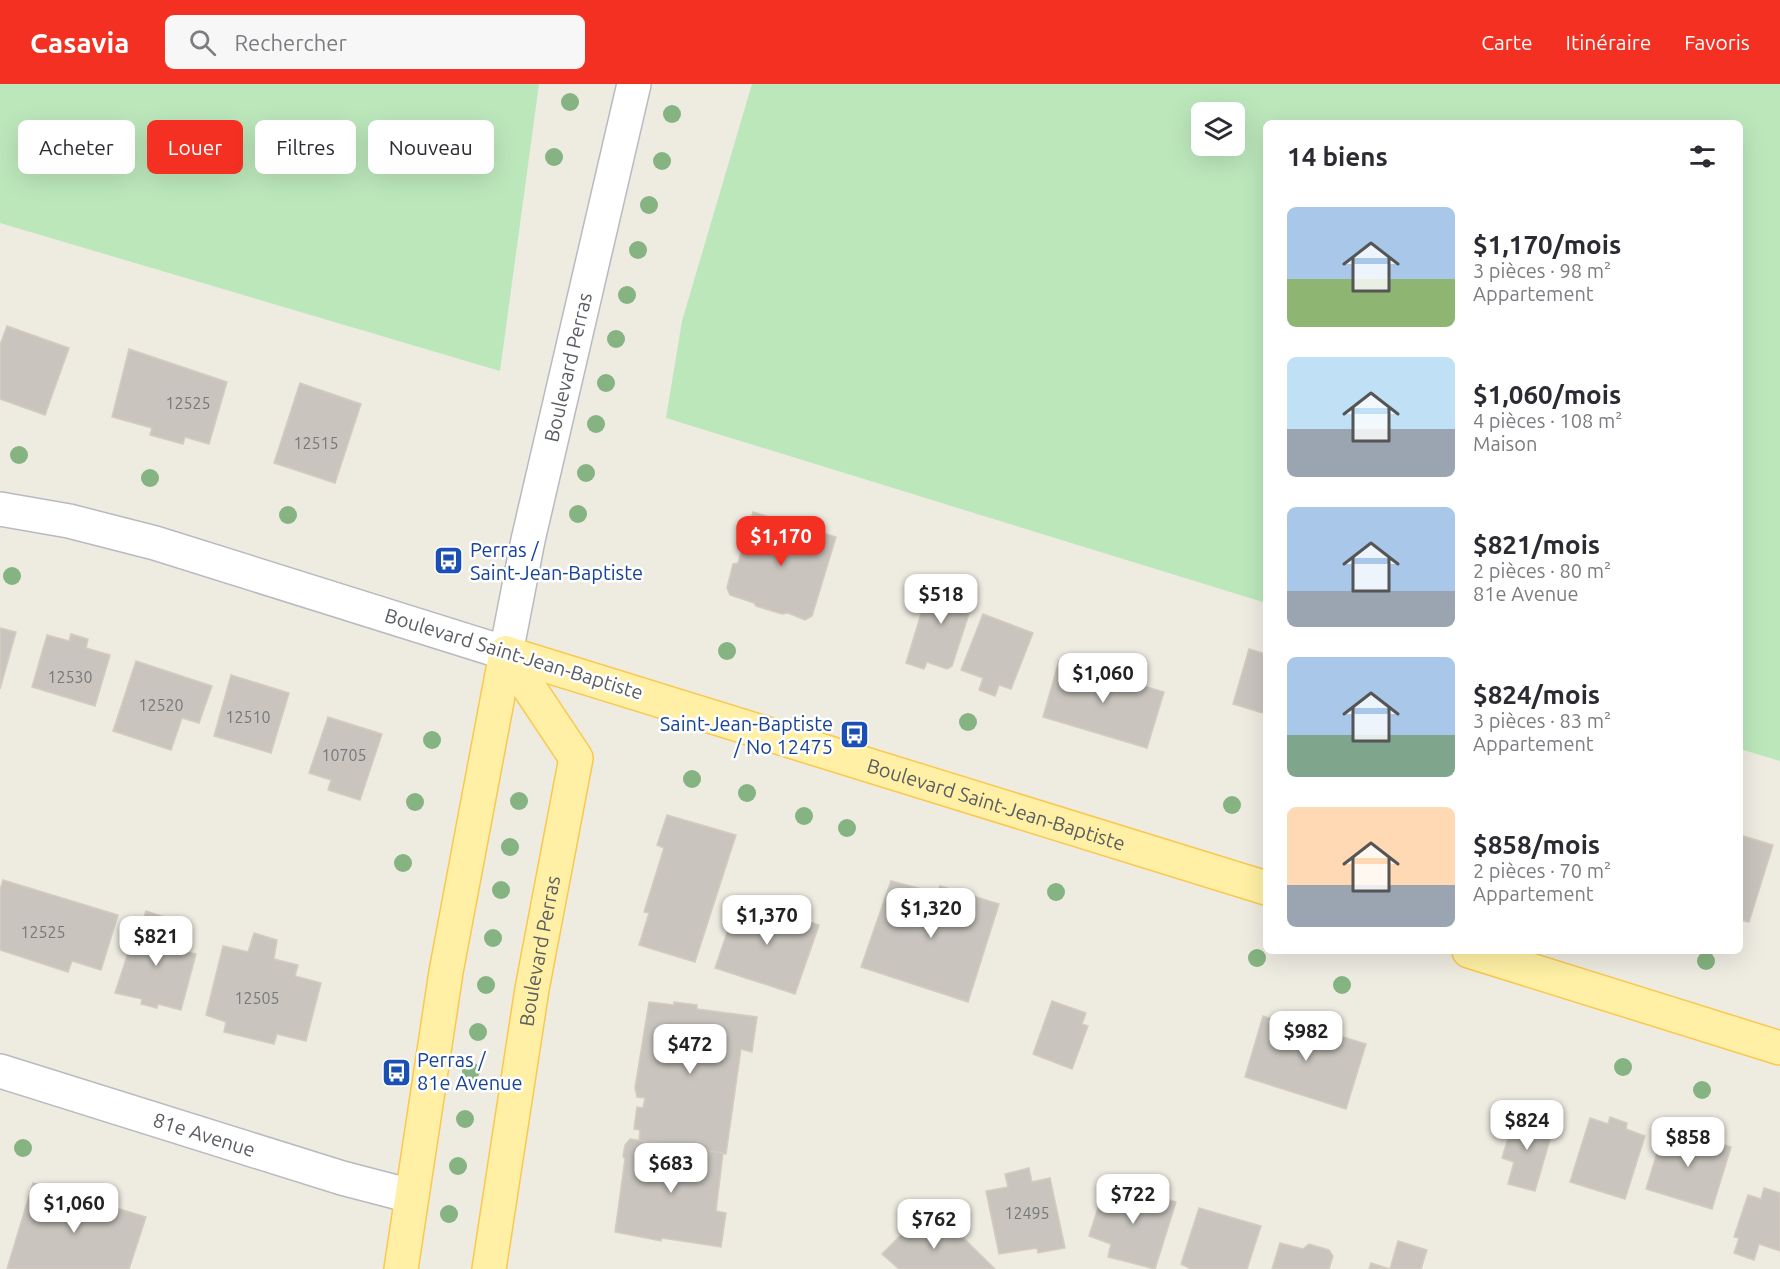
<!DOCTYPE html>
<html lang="fr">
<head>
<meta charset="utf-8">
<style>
  :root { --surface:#fff; --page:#f7f7f7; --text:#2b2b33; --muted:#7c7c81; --accent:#f33021 }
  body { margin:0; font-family:Ubuntu,sans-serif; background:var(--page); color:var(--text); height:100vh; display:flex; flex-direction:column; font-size:22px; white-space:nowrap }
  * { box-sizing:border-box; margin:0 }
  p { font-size:20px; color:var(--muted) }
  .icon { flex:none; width:33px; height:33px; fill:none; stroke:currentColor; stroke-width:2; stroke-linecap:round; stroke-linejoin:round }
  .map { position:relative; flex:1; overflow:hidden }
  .details { position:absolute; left:1263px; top:36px; width:480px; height:834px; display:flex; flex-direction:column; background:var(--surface); border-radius:9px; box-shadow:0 6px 24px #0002 }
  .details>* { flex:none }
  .banner { position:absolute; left:18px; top:36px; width:570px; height:54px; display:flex; gap:12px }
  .controls { position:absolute; left:1191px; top:18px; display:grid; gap:12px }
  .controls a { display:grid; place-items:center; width:54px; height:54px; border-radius:9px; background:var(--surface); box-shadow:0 6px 24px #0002; font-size:30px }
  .price { position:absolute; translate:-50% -51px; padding:0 14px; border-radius:12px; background:#fff; color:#222; font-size:20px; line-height:39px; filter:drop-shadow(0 2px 3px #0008) }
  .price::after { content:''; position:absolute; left:50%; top:36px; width:18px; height:14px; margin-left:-9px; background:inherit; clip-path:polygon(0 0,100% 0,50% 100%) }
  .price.active { background:var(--accent); color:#fff }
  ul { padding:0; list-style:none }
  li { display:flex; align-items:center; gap:18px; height:150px; padding:0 24px }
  li span { display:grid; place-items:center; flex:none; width:168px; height:120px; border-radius:9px; color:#555 }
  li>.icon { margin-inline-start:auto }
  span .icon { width:72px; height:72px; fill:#fffc; stroke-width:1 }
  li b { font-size:26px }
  h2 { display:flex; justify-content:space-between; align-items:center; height:72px; padding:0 24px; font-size:26px }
  .chip { padding:0 21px; border-radius:9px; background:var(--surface); box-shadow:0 6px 24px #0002; font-size:21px; line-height:54px }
  .chip.active { background:var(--accent); color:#fff }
  header { display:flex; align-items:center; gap:36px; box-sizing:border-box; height:84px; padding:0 30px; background:var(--accent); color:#fff }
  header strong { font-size:28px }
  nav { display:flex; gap:33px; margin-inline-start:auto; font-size:21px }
  .search { width:420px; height:54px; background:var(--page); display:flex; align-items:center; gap:15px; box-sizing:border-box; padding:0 21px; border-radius:9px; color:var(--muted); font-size:22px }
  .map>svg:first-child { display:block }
  .green { fill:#bce7bb; fill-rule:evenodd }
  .building { fill:#c9c5be; stroke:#d3ccbf; stroke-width:1.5 }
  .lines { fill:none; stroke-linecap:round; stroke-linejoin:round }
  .minor-casing { stroke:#b7babf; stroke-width:36 }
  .major-casing { stroke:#fac84e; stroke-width:36 }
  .minor { stroke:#fff; stroke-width:33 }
  .major { stroke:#fff0a5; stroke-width:33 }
  .tree { fill:#85b381 }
  .labels { text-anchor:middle; stroke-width:5; stroke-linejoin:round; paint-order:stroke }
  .number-label { font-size:16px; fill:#76787a }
  .street-label { font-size:20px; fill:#5a5e63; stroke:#fff }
  .transit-label { font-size:20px; fill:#164399; stroke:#fff; text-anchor:start }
</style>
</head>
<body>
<header>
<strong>Casavia</strong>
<div class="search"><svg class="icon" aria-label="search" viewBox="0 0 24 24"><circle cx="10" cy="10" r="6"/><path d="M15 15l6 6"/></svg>Rechercher</div>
<nav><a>Carte</a><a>Itinéraire</a><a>Favoris</a></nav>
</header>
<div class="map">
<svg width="1780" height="1185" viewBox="0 0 1780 1185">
  <rect width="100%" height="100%" fill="#eeebe1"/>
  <g class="green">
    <path d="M 0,0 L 539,0 L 500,287 L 0,139 Z"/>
    <path d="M 752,0 L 1780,0 L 1780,677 L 1740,665 L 1740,39 L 1266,39 L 1266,519 L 666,334 L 682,237 ZM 1202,28 L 1234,28 L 1234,62 L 1202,62 Z"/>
  </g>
  <g class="building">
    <path d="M 7,242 L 69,264 L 45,331 L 0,315 L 0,261 Z"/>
    <path d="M 129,265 L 227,298 L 209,360 L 185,353 L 183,360 L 150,351 L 152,344 L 112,333 Z"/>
    <path d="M 300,299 L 361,320 L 335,399 L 274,379 Z"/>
    <path d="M 753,428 L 836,453 L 812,532 L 805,536 L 788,529 L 782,530 L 756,522 L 754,519 L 730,511 L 727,504 L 733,480 L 738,479 Z"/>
    <path d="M 932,494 L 976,508 L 952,582 L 947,585 L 927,578 L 924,585 L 906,579 Z"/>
    <path d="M 983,530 L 1033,549 L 1011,605 L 999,601 L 995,612 L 979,606 L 983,594 L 961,586 Z"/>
    <path d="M 0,544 L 16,548 L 0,605 Z"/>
    <path d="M 71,550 L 88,555 L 86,564 L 110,571 L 95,622 L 32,603 L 47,551 L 69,557 Z"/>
    <path d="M 1249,565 L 1266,570 L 1266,630 L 1233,620 Z"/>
    <path d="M 136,577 L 212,602 L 199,639 L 182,634 L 171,666 L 113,647 Z"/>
    <path d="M 1059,577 L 1164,608 L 1147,664 L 1043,633 Z"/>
    <path d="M 231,591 L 289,609 L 271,669 L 214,652 Z"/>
    <path d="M 328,633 L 382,650 L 360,716 L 328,706 L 331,696 L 309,689 Z"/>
    <path d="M 667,731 L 736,751 L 695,878 L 639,861 L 649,829 L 644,828 L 664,764 L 657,761 Z"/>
    <path d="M 1740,751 L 1773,761 L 1749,838 L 1740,836 Z"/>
    <path d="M 3,796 L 118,831 L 101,886 L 72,877 L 68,888 L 0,866 L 0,806 Z"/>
    <path d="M 891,797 L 937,809 L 940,802 L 999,820 L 968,918 L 861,883 Z"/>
    <path d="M 739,814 L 819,841 L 795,910 L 715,884 Z"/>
    <path d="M 146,827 L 170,835 L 162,862 L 196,870 L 181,926 L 158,920 L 157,924 L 141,920 L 142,915 L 115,909 L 133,854 L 137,855 Z"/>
    <path d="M 254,849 L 277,856 L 274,875 L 298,881 L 295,892 L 321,899 L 306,957 L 277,950 L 274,960 L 224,948 L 226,938 L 206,931 L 223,862 L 248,868 Z"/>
    <path d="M 1052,917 L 1086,929 L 1082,940 L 1088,942 L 1072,985 L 1033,970 Z"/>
    <path d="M 649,918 L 674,921 L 674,918 L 697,921 L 697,925 L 757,933 L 752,968 L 741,965 L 726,1070 L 639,1057 L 640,1046 L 634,1045 L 637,1023 L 643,1024 L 645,1014 L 637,1013 L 635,1004 Z"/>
    <path d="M 1263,932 L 1303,945 L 1304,941 L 1366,960 L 1346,1025 L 1245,993 Z"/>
    <path d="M 1531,1028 L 1545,1032 L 1543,1042 L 1553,1045 L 1535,1107 L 1508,1100 L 1514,1078 L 1502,1074 L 1514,1035 L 1527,1039 Z"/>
    <path d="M 1610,1033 L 1627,1039 L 1626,1045 L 1645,1052 L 1625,1115 L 1570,1098 L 1590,1034 L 1608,1040 Z"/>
    <path d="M 1665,1043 L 1731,1063 L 1712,1125 L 1646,1105 Z"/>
    <path d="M 630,1055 L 723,1069 L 716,1127 L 726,1129 L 721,1163 L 662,1154 L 661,1157 L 615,1148 L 625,1075 L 623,1072 L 625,1061 Z"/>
    <path d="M 1029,1084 L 1032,1098 L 1050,1094 L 1065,1164 L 1038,1169 L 1037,1164 L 999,1170 L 986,1107 L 1008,1103 L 1005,1090 Z"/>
    <path d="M 33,1099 L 146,1133 L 129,1185 L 7,1185 Z"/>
    <path d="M 1106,1099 L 1140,1111 L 1141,1107 L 1176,1118 L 1155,1185 L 1108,1173 L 1111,1160 L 1089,1152 Z"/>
    <path d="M 1764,1104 L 1780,1109 L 1780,1167 L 1759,1160 L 1754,1176 L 1734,1169 L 1739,1154 L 1734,1153 L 1748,1111 L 1761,1115 Z"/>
    <path d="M 1199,1124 L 1261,1142 L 1247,1185 L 1191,1185 L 1181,1180 Z"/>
    <path d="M 943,1134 L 995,1185 L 899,1185 L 882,1170 L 916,1136 L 930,1149 Z"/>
    <path d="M 1398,1157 L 1427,1166 L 1421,1185 L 1369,1185 L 1371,1179 L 1390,1185 Z"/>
    <path d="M 1280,1159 L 1303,1165 L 1309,1160 L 1329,1166 L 1333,1172 L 1329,1185 L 1272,1185 Z"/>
  </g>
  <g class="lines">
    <defs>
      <g id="minor">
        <path id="s1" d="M 0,425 L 69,437 L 155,459 L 506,569 L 528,456 L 634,0"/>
        <path id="s2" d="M 0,987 L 342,1094 L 411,1112"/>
      </g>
      <g id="major">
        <path id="s3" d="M 506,569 L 1266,804"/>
        <path d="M 1469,867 L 1780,964"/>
        <path d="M 401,1185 L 446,888 L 506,569"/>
        <path id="s4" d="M 489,1185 L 532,905 L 576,674 L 506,569"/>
      </g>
    </defs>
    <use href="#minor" class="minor-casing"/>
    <use href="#major" class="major-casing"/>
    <use href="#minor" class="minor"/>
    <use href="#major" class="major"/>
  </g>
  <g class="tree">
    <circle cx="570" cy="18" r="9"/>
    <circle cx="672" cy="30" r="9"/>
    <circle cx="554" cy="73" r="9"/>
    <circle cx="662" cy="77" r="9"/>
    <circle cx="649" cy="121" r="9"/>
    <circle cx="638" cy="166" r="9"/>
    <circle cx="627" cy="211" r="9"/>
    <circle cx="616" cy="255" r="9"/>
    <circle cx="606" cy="299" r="9"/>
    <circle cx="596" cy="340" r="9"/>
    <circle cx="19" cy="371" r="9"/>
    <circle cx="586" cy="389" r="9"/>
    <circle cx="150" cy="394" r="9"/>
    <circle cx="578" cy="430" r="9"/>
    <circle cx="288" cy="431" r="9"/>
    <circle cx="12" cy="492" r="9"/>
    <circle cx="727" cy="567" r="9"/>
    <circle cx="968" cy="638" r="9"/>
    <circle cx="432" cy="656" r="9"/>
    <circle cx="692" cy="695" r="9"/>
    <circle cx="747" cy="709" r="9"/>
    <circle cx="519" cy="717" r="9"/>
    <circle cx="415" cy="718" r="9"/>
    <circle cx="1232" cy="721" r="9"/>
    <circle cx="804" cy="732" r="9"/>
    <circle cx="847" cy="744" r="9"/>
    <circle cx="510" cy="763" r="9"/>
    <circle cx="403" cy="779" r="9"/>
    <circle cx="501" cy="806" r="9"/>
    <circle cx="1056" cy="808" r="9"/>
    <circle cx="493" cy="854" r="9"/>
    <circle cx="1257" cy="874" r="9"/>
    <circle cx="1706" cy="877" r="9"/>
    <circle cx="486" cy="901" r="9"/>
    <circle cx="1342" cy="901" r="9"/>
    <circle cx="478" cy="948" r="9"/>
    <circle cx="1623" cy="983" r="9"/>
    <circle cx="471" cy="987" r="9"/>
    <circle cx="1702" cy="1006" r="9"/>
    <circle cx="465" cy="1035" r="9"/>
    <circle cx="23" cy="1064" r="9"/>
    <circle cx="458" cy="1082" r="9"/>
    <circle cx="449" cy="1130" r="9"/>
  </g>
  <defs>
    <symbol id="bus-square" viewBox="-11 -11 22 22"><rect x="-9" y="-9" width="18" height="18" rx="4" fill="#1a4fb4" stroke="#fff"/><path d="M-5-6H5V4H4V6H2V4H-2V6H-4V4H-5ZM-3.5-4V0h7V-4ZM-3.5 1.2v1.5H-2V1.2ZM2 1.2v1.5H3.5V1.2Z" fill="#fff"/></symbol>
  </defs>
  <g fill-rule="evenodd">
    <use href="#bus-square" x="432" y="460" width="33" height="33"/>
    <use href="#bus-square" x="838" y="634" width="33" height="33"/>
    <use href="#bus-square" x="380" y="972" width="33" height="33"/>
  </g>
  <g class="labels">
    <g class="number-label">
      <text x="188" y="325">12525</text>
      <text x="316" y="365">12515</text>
      <text x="70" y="599">12530</text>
      <text x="161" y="627">12520</text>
      <text x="248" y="639">12510</text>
      <text x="344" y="677">10705</text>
      <text x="43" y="854">12525</text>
      <text x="257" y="920">12505</text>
      <text x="1027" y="1135">12495</text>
    </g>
    <g class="street-label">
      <text dy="7" stroke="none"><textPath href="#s1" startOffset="819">Boulevard Perras</textPath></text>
      <text transform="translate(514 570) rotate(17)" y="7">Boulevard Saint-Jean-Baptiste</text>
      <text dy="7" stroke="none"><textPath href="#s3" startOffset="513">Boulevard Saint-Jean-Baptiste</textPath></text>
      <text dy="7" stroke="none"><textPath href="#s4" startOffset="322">Boulevard Perras</textPath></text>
      <text dy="7" stroke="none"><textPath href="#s2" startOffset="214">81e Avenue</textPath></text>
    </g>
    <g class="transit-label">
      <text x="470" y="473">Perras /<tspan x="470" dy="23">Saint-Jean-Baptiste</tspan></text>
      <text x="833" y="647" text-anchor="end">Saint-Jean-Baptiste<tspan x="833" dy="23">/ No 12475</tspan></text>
      <text x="417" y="983">Perras /<tspan x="417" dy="23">81e Avenue</tspan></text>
    </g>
  </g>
</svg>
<div class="controls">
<a><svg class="icon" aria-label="layers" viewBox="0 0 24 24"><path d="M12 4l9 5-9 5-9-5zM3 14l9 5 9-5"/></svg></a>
</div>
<b class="price active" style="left:781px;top:483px">$1,170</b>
<b class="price" style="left:941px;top:541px">$518</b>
<b class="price" style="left:1103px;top:620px">$1,060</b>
<b class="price" style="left:931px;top:855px">$1,320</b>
<b class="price" style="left:767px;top:862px">$1,370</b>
<b class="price" style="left:156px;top:883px">$821</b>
<b class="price" style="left:1306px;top:978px">$982</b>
<b class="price" style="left:690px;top:991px">$472</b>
<b class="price" style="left:1527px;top:1067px">$824</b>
<b class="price" style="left:1688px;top:1084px">$858</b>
<b class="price" style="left:671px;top:1110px">$683</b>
<b class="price" style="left:1133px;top:1141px">$722</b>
<b class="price" style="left:74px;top:1150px">$1,060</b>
<b class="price" style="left:934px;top:1166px">$762</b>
<div class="banner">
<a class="chip">Acheter</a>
<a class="chip active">Louer</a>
<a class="chip">Filtres</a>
<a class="chip">Nouveau</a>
</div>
<section class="details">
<h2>14 biens<svg class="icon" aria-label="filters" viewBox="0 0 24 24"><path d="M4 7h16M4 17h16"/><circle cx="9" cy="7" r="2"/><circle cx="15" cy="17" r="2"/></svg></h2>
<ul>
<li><span style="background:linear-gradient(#a9c7e8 60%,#8fb573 0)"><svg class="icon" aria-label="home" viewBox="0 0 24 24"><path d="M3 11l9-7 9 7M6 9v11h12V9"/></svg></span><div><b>$1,170/mois</b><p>3 pièces · 98 m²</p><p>Appartement</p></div></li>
<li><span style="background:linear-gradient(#bfe0f5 60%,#9aa5b1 0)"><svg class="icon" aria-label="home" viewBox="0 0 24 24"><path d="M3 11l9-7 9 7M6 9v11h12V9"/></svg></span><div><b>$1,060/mois</b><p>4 pièces · 108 m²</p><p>Maison</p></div></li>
<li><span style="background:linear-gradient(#a9c7e8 70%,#9aa5b1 0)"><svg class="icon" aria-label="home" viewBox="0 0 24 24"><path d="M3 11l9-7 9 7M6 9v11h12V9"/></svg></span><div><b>$821/mois</b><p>2 pièces · 80 m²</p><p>81e Avenue</p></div></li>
<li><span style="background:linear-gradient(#a9c7e8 65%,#7fa58c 0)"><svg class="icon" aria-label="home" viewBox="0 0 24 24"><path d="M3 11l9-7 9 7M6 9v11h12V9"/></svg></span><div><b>$824/mois</b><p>3 pièces · 83 m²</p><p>Appartement</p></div></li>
<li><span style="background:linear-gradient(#ffd9b3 65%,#9aa5b1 0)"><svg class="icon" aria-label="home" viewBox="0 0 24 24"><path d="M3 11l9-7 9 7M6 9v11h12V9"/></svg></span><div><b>$858/mois</b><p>2 pièces · 70 m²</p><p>Appartement</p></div></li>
</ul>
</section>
</div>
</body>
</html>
